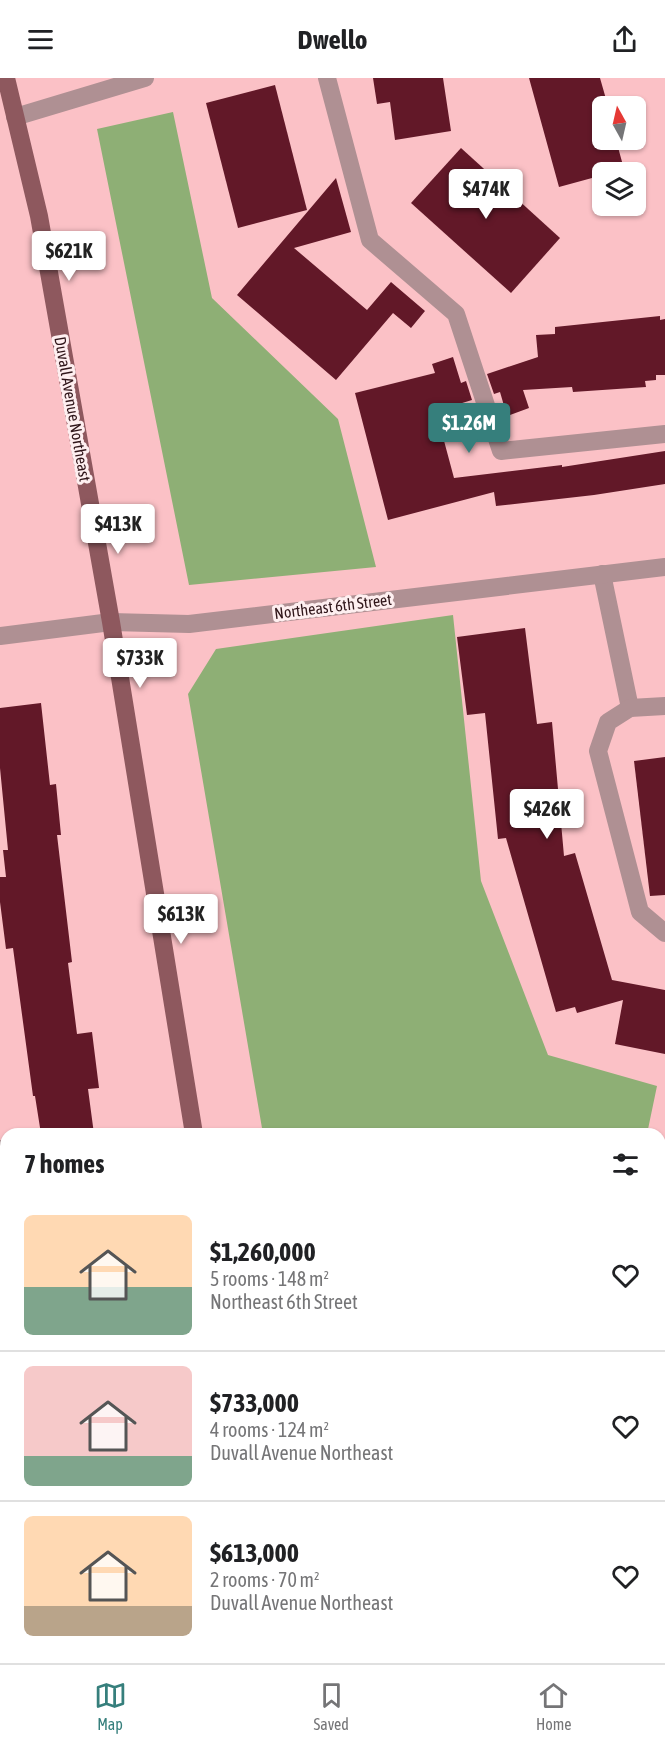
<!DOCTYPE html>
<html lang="en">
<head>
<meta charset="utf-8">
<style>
  :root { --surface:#fff; --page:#f2f2f2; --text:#202124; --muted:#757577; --line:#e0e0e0; --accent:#367f7c }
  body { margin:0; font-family:"Asap Condensed",sans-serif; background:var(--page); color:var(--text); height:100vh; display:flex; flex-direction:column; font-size:22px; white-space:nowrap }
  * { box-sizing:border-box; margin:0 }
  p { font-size:20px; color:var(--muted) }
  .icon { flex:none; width:33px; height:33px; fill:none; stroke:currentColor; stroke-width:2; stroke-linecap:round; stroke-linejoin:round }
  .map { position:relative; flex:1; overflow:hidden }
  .panel { position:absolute; left:0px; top:1050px; width:666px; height:536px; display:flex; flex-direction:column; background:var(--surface); border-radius:18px 18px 0 0; box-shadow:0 2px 4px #0004 }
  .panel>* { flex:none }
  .needle { width:39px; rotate:352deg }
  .fabs { position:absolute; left:592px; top:18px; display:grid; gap:12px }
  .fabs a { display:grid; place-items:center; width:54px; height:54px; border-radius:9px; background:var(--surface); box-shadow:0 2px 4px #0004; font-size:30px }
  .price { position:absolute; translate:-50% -51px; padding:0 14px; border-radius:6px; background:#fff; color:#222; font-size:20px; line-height:39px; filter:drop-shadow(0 2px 3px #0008) }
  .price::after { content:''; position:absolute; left:50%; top:36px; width:18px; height:14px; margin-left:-9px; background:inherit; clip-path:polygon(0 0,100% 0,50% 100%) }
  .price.on { background:var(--accent); color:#fff }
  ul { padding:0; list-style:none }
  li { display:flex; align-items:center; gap:18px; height:150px; padding:0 24px }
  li+li { border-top:2px solid var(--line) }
  li span { display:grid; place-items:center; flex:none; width:168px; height:120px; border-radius:9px; color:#555 }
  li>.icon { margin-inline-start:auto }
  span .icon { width:72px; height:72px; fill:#fffc; stroke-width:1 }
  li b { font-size:26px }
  h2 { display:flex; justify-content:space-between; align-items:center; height:72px; padding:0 24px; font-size:26px }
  header { display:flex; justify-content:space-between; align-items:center; height:78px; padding:0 24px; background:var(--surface); font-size:27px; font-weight:700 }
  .dock { display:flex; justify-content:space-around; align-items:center; height:84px; border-top:2px solid var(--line); background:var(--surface); font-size:16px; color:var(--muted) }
  .dock a { display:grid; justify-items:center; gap:3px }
  .dock .on { color:var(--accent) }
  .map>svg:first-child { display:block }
  .built { fill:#f2b3b9 }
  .green { fill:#8eaf75 }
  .building { fill:#621828 }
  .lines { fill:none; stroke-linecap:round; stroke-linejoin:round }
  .minor { stroke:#af9093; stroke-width:18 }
  .major { stroke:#8e585e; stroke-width:18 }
  .labels { text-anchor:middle; stroke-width:6; stroke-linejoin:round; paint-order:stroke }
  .street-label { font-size:16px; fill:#30161a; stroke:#feeff0 }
</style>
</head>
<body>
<header><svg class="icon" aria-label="menu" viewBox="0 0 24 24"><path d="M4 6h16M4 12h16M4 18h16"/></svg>Dwello<svg class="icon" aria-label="share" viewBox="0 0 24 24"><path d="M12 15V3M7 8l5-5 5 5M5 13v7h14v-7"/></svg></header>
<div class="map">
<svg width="665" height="1585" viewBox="0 0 665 1585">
  <rect width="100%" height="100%" fill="#fbc1c6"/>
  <g class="built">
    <path d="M 665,1355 L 665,1585 L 330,1585 L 329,1580 L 660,1580 L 660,1356 Z"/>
    <path d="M 6,1389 L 6,1580 L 227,1580 L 228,1585 L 0,1585 L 0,1390 Z"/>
  </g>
  <g class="green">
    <path d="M 173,34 L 212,220 L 338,341 L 376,489 L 189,507 L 97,51 Z"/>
    <path d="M 453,537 L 481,803 L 548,977 L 657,1008 L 647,1056 L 263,1056 L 188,616 L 216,571 Z"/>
  </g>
  <g class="building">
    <path d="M 373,0 L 443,0 L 451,53 L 395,62 L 390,24 L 377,26 Z"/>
    <path d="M 529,0 L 600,0 L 608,28 L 603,28 L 603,62 L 616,62 L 624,91 L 611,94 L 603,94 L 603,97 L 559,109 Z"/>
    <path d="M 275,7 L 307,132 L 238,150 L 206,25 Z"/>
    <path d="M 461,70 L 560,160 L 511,215 L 411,125 Z"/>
    <path d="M 336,100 L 351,154 L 294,170 L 367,232 L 391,204 L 425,233 L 411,250 L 393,235 L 336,302 L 237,217 Z"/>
    <path d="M 660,238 L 660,242 L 665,241 L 665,297 L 656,297 L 656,302 L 645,303 L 646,309 L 573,314 L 572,309 L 523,312 L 529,330 L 507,338 L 500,314 L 494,316 L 487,296 L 538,279 L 536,257 L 555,256 L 555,249 Z"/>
    <path d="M 453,279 L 461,305 L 466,303 L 472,322 L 436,333 L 454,400 L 562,387 L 562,389 L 665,373 L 665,406 L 594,417 L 496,428 L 494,414 L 388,442 L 355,315 L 435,295 L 432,286 Z"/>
    <path d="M 525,550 L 537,646 L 552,644 L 564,778 L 575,775 L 612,902 L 665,912 L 665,976 L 615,966 L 623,922 L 577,935 L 575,929 L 556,934 L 506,760 L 498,761 L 485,635 L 467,637 L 457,559 Z"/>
    <path d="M 41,625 L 50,707 L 56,706 L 61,757 L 57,757 L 72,884 L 68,885 L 77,956 L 92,954 L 99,1010 L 88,1011 L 94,1056 L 41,1056 L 35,1018 L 33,1018 L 13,870 L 6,871 L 0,824 L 0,799 L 6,799 L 3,772 L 8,772 L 0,690 L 0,630 Z"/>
    <path d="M 665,679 L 665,817 L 650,818 L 634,683 Z"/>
  </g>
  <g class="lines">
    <g class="minor">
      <path d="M 327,0 L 370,162 L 456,236 L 501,373 L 665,356"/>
      <path d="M 15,39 L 145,0"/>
      <path d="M 602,496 L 630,630"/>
      <path d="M 0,558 L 111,544 L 189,546 L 665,489"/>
      <path d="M 665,628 L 630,630 L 608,644 L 598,673 L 640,834 L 665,855"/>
      <path d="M 0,1071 L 6,1114"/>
      <path d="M 0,1269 L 6,1264"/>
      <path d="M 660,1356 L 665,1355"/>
      <path d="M 0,1556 L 6,1555"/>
      <path d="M 400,1580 L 401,1585"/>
    </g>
    <g class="major">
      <path d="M 6,0 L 39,138 L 111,544 L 194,1056"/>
      <path d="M 276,1580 L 277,1585"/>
    </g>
  </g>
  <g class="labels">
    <g class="street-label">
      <text transform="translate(73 331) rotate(80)" y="6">Duvall Avenue Northeast</text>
      <text transform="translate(333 528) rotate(-7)" y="6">Northeast 6th Street</text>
    </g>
  </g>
</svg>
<div class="fabs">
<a><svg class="needle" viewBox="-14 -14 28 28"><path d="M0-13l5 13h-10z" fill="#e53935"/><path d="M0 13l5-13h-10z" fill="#757577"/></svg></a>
<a><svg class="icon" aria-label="layers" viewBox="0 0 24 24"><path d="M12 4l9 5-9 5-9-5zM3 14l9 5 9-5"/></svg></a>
</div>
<b class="price" style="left:486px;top:142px">$474K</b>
<b class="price" style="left:69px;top:204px">$621K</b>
<b class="price on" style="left:469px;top:376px">$1.26M</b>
<b class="price" style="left:118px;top:477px">$413K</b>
<b class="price" style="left:140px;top:611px">$733K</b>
<b class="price" style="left:547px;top:762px">$426K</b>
<b class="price" style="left:181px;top:867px">$613K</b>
<section class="panel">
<h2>7 homes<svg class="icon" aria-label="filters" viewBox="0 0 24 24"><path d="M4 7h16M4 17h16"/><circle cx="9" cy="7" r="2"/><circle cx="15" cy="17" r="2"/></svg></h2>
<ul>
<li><span style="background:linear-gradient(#ffd9b3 60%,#7fa58c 0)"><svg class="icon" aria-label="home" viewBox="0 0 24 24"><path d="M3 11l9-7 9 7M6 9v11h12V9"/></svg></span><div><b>$1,260,000</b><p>5 rooms · 148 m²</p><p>Northeast 6th Street</p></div><svg class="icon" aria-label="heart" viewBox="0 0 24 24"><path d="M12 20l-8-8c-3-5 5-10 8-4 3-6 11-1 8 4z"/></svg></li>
<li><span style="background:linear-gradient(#f6c9c9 75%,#7fa58c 0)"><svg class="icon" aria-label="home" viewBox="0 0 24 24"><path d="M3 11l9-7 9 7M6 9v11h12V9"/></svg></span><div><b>$733,000</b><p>4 rooms · 124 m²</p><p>Duvall Avenue Northeast</p></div><svg class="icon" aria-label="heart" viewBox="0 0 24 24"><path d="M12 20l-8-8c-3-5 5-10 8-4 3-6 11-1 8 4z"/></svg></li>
<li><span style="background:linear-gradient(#ffd9b3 75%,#b9a48a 0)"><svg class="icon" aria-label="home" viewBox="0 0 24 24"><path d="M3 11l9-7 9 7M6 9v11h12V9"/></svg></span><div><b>$613,000</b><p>2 rooms · 70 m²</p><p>Duvall Avenue Northeast</p></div><svg class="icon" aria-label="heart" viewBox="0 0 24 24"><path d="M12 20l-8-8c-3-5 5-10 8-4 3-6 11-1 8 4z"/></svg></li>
</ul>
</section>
</div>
<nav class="dock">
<a class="on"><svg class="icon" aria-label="map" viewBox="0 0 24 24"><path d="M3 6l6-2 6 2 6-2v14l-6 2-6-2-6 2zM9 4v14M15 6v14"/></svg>Map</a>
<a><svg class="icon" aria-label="saved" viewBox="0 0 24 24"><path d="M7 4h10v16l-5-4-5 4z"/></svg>Saved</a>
<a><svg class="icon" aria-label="home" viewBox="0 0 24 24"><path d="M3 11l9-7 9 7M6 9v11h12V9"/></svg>Home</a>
</nav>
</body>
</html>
